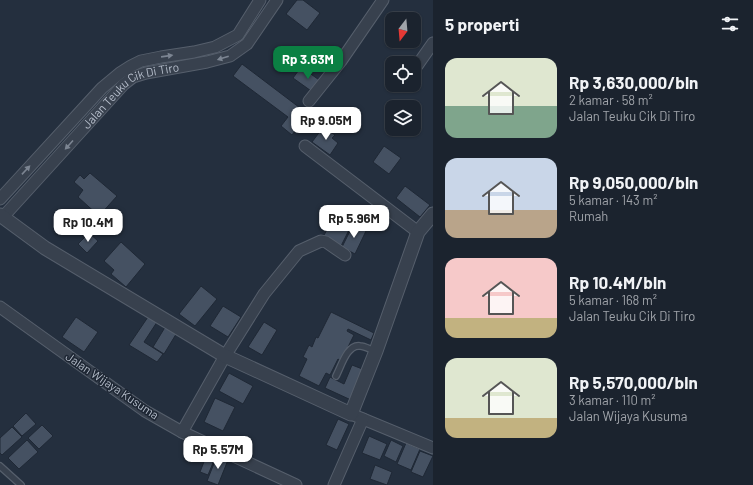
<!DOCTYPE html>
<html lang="id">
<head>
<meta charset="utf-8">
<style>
  :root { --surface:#1b232e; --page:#282f3a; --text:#f1f3f6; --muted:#a0a4aa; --line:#39404a; --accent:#0b8043 }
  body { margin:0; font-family:Barlow,sans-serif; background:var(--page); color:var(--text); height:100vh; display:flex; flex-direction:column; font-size:15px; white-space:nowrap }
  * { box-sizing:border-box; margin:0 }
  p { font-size:13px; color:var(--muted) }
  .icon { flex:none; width:22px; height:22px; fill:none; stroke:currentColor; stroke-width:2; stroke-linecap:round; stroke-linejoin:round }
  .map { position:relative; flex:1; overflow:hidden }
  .side { display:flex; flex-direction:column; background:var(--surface); width:320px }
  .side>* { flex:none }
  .needle { width:26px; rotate:196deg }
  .buttons { position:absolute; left:385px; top:12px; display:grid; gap:8px }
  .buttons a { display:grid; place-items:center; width:36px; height:36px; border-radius:8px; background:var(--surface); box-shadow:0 1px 3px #0004,0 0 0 1px var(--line); font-size:20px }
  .price { position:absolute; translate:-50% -34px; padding:0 9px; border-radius:8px; background:#fff; color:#222; font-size:13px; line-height:26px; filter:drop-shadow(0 1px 2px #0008) }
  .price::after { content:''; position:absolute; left:50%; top:24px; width:12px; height:9px; margin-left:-6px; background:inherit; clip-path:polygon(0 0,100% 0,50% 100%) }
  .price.selected { background:var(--accent); color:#fff }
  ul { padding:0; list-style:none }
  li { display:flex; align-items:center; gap:12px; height:100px; padding:0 12px }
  li span { display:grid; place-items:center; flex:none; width:112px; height:80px; border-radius:12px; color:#555 }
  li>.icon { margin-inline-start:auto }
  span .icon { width:48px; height:48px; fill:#fffc; stroke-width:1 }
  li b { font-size:17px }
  h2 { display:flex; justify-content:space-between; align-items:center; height:48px; padding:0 12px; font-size:17px }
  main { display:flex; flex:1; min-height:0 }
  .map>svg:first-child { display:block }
  .building { fill:#455162; stroke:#1f2835 }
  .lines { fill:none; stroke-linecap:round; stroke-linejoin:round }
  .service-casing { stroke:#565f6c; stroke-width:8 }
  .minor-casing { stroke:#565f6c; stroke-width:13 }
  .tertiary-casing { stroke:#565f6c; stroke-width:15 }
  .service { stroke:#38414e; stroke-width:5.5 }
  .minor { stroke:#38414e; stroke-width:11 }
  .tertiary { stroke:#38414e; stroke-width:13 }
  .oneway { fill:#7c8592 }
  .labels { text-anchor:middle; stroke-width:3; stroke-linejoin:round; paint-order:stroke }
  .street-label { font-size:12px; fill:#b4bcc9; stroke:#1d2633 }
</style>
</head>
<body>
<main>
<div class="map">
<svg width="433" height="485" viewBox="0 0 433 485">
  <rect width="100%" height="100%" fill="#242f3e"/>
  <g class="building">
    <path d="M 297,0 L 303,0 L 320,13 L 307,30 L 286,14 Z"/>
    <path d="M 393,56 L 403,63 L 392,63 L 392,73 L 384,68 Z"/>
    <path d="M 242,64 L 308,114 L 292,135 L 281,126 L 288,117 L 233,76 Z"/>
    <path d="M 301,67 L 322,82 L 314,93 L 293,78 Z"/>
    <path d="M 326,129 L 335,135 L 332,138 L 338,143 L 330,155 L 312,142 L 321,130 L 323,132 Z"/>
    <path d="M 384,146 L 401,158 L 389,174 L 373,162 Z"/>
    <path d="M 90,173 L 117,196 L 99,216 L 78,197 L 83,190 L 74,182 L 80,175 L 84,179 Z"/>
    <path d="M 405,186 L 430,205 L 420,217 L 396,198 Z"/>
    <path d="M 336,213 L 353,222 L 341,246 L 323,237 Z"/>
    <path d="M 353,225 L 366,231 L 355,254 L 342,247 Z"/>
    <path d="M 89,233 L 98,241 L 87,253 L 78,244 Z"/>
    <path d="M 121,242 L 145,264 L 126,287 L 111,274 L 114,270 L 104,261 Z"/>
    <path d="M 201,286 L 217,299 L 195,326 L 179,314 Z"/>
    <path d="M 223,306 L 241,317 L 228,337 L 210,326 Z"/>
    <path d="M 331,312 L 374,333 L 371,340 L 348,329 L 347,331 L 354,335 L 341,361 L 338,359 L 330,375 L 326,373 L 319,386 L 299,376 L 307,359 L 303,357 L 309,345 L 312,347 L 316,337 L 318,338 Z"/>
    <path d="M 150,314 L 159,319 L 144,342 L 163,354 L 157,362 L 129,345 Z"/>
    <path d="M 76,317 L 98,332 L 84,352 L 62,337 Z"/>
    <path d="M 264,322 L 277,330 L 262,355 L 248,347 Z"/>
    <path d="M 167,324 L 178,331 L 164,354 L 153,347 Z"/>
    <path d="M 352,365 L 365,370 L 351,400 L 325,388 L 330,377 L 344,384 Z"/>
    <path d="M 229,373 L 253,386 L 243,404 L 219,391 Z"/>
    <path d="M 215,398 L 235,407 L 223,431 L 204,422 Z"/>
    <path d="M 26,413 L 36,424 L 22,436 L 13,426 Z"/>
    <path d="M 338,419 L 349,424 L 337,450 L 326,445 Z"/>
    <path d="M 42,425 L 53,436 L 39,449 L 28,438 Z"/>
    <path d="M 12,427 L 22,437 L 2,455 L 0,453 L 0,438 Z"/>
    <path d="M 369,436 L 387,444 L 380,460 L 362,453 Z"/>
    <path d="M 27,440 L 38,452 L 19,469 L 8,458 Z"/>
    <path d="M 391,440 L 403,446 L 396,462 L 384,456 Z"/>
    <path d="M 406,443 L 420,449 L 411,470 L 397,464 Z"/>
    <path d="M 420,451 L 433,456 L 423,477 L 411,472 Z"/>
    <path d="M 207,454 L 215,458 L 208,475 L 200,472 Z"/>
    <path d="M 217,456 L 228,460 L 218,485 L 207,481 Z"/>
    <path d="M 375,465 L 392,472 L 387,485 L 370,479 Z"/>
  </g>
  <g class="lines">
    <defs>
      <g id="service">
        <path d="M 336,376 C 341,367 347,344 360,346 C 365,346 371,350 375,351"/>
        <path d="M 0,466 L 21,485"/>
      </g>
      <g id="minor">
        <path d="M 414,70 L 433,43"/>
        <path d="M 309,101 L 341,61 L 383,0"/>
        <path d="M 305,146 L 418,232"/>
        <path d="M 0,199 L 102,88 L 120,73 L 131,66 L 141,61 L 161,57 L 194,52 L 215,47 L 238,35 L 260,0"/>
        <path id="s1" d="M 3,217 L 124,84 L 133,77 L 146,73 L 207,62 L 230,56 L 247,44 L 277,0"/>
        <path d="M 0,307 L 145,411 L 182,432 L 296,485"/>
        <path d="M 351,414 L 433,448"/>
        <path d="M 182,432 L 225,356 L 264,294 L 299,251 L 321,241 L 326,242 L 345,255"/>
        <path d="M 334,485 L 363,419"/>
      </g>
      <path id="tertiary" d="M 0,215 L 45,248 L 225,356 L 351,414 L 376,351 L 418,232 L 433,214"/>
    </defs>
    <use href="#service" class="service-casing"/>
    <use href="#minor" class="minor-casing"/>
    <use href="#tertiary" class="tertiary-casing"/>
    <use href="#service" class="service"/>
    <use href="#minor" class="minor"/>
    <use href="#tertiary" class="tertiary"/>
  </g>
  <defs><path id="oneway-solid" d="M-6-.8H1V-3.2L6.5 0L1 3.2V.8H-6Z"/></defs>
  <g class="oneway">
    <use href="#oneway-solid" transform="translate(167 56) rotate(-8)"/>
    <use href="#oneway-solid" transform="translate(223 58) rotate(163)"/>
    <use href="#oneway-solid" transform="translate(69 145) rotate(132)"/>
    <use href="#oneway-solid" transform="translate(26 170) rotate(-47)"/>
  </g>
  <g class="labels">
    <g class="street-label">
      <text dy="4" stroke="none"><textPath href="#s1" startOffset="180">Jalan Teuku Cik Di Tiro</textPath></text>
      <text transform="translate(112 386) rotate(34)" y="4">Jalan Wijaya Kusuma</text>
    </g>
  </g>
</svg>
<div class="buttons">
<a><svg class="needle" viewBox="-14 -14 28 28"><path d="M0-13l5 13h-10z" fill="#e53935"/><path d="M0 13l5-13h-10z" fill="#a0a4aa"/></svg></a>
<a><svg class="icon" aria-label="locate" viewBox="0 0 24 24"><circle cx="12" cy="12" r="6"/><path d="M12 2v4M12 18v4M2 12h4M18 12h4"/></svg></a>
<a><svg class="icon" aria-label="layers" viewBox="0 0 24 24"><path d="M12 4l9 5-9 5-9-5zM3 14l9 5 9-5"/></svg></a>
</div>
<b class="price selected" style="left:308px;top:80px">Rp 3.63M</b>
<b class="price" style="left:326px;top:141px">Rp 9.05M</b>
<b class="price" style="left:354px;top:239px">Rp 5.96M</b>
<b class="price" style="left:88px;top:243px">Rp 10.4M</b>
<b class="price" style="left:218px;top:470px">Rp 5.57M</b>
</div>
<section class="side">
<h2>5 properti<svg class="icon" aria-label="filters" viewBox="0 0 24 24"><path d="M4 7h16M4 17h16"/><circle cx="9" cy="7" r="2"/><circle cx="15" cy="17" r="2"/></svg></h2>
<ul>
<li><span style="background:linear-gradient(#dfe7d0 60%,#7fa58c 0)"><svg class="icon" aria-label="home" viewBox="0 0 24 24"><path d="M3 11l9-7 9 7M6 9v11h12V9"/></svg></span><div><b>Rp 3,630,000/bln</b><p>2 kamar · 58 m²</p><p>Jalan Teuku Cik Di Tiro</p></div></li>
<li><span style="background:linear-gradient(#c9d6e8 65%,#b9a48a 0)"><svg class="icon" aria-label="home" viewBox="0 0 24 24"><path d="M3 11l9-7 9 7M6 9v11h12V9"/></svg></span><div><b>Rp 9,050,000/bln</b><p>5 kamar · 143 m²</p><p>Rumah</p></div></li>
<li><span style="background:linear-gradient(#f6c9c9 75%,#c2b280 0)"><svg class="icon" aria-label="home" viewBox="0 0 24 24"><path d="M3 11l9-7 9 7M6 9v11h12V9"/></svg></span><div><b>Rp 10.4M/bln</b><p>5 kamar · 168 m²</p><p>Jalan Teuku Cik Di Tiro</p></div></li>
<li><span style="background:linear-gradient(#dfe7d0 75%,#c2b280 0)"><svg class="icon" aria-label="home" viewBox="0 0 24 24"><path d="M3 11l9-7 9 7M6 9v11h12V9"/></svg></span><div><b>Rp 5,570,000/bln</b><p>3 kamar · 110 m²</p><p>Jalan Wijaya Kusuma</p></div></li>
</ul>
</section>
</main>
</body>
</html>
